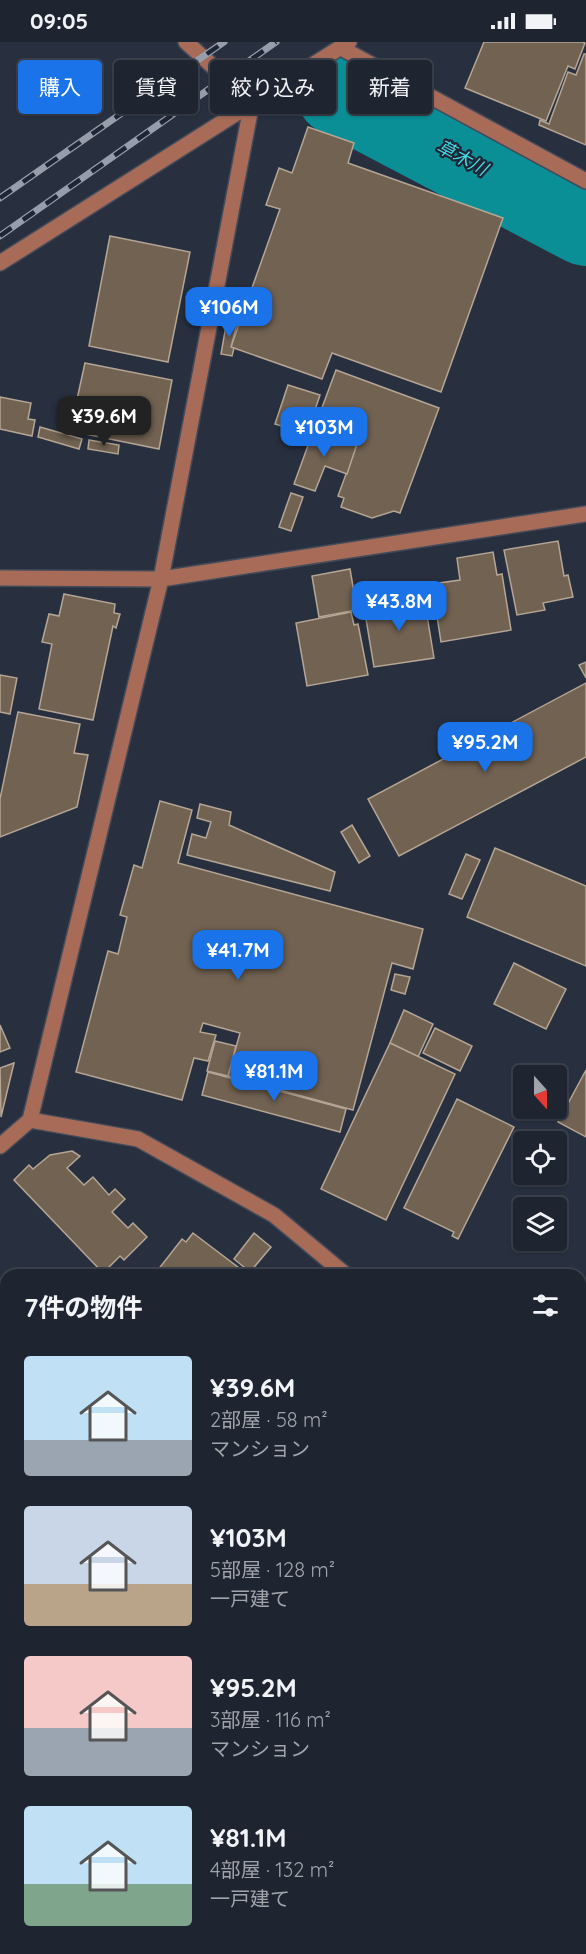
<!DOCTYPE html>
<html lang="ja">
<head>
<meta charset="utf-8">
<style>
  :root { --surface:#1e2430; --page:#262c38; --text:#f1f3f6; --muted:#a1a4ab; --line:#3c414c; --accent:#1a73e8 }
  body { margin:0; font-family:Quicksand,"Noto Sans JP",sans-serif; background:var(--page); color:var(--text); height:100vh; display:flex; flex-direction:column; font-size:22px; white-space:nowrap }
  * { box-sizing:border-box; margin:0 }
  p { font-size:20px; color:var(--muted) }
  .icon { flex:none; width:33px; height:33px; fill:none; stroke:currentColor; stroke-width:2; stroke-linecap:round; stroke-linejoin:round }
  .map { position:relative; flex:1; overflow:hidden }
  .details { position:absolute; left:0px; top:1227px; width:586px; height:686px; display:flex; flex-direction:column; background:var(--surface); border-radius:18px 18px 0 0; box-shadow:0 2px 4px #0004,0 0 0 2px var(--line) }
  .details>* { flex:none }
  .top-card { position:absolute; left:18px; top:18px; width:550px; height:54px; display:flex; gap:12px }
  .needle { width:39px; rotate:159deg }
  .tools { position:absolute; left:513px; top:1023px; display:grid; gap:12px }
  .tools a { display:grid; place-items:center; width:54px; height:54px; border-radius:6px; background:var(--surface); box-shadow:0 2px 4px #0004,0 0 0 2px var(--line); font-size:30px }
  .price { position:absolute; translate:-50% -51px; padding:0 14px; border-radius:12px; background:var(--accent); color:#fff; font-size:20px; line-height:39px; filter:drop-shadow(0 2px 3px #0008) }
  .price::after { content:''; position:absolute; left:50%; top:36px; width:18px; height:14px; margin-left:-9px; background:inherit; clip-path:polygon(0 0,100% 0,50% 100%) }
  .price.selected { background:#222; color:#fff }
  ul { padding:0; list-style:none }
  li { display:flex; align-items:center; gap:18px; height:150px; padding:0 24px }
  li span { display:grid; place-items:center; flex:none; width:168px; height:120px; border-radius:6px; color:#555 }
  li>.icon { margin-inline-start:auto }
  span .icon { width:72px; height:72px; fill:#fffc; stroke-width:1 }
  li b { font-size:26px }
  h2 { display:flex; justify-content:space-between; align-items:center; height:72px; padding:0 24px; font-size:26px }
  .pill { padding:0 21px; border-radius:6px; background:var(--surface); box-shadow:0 2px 4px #0004,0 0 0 2px var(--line); font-size:21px; line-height:54px }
  .pill.selected { background:var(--accent); color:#fff }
  .status { display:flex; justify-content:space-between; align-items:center; height:42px; padding:0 30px; background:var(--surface); direction:ltr }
  .status svg { height:16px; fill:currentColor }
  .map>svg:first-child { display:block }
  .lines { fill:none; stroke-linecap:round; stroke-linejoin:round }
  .river { stroke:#0a8f97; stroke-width:86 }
  .building { fill:#716252; stroke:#b5a594; stroke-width:1.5 }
  .minor-casing { stroke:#434b5a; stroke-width:18 }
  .minor { stroke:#a76b57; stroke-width:15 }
  .rail-casing { stroke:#979daa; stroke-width:7 }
  .rail { stroke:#1e2635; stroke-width:4.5; stroke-dasharray:14; stroke-linecap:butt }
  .labels { text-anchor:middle; stroke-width:4.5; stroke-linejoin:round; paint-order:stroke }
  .water-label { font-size:18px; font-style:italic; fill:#44dae5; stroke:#1e2635 }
</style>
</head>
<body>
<div class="status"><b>09:05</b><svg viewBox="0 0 49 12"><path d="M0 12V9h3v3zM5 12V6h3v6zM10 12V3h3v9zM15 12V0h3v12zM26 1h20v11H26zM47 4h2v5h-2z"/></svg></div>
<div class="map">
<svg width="586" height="1912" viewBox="0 0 586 1912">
  <rect width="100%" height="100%" fill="#283040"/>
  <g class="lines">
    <path class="river" d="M 339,51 L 586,181"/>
  </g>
  <g class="building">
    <path d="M 484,0 L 582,0 L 585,1 L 575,27 L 568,24 L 546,79 L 465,46 Z"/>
    <path d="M 584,12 L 586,12 L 586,103 L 539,83 L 540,78 L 549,82 L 568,30 L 576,33 Z"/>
    <path d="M 308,85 L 354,101 L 348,121 L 503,176 L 441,350 L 332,311 L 322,337 L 231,305 L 280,167 L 266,163 L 279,126 L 292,131 Z"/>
    <path d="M 110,194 L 190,210 L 168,320 L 89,304 Z"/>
    <path d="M 227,278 L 238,279 L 231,305 L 234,306 L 232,314 L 221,312 Z"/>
    <path d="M 85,321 L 172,338 L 159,407 L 70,389 Z"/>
    <path d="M 336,328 L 439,366 L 400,471 L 394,469 L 372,476 L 341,465 L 344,456 L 338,454 L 357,402 L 314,387 Z"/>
    <path d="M 288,343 L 320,353 L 307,392 L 275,382 Z"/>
    <path d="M 0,355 L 31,361 L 28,377 L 35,378 L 32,394 L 0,387 Z"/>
    <path d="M 40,385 L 82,397 L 79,407 L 38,395 Z"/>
    <path d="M 314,387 L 357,402 L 347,432 L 325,424 L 315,449 L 294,442 Z"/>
    <path d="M 89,398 L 119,403 L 118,412 L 88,407 Z"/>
    <path d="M 291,451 L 303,455 L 291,489 L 279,485 Z"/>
    <path d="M 558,499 L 564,534 L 568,533 L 573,555 L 543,561 L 545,568 L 517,573 L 504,508 Z"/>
    <path d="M 493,510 L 497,533 L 502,532 L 511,588 L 441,600 L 432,542 L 460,538 L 457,516 Z"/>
    <path d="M 350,527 L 357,568 L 319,575 L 312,534 Z"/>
    <path d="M 64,552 L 115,562 L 114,571 L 120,572 L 116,586 L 113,584 L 93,678 L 39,667 L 52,602 L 42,600 L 49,572 L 59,574 Z"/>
    <path d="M 424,555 L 434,616 L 374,625 L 364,565 Z"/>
    <path d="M 351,570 L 354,583 L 358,582 L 368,633 L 307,644 L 296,581 Z"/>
    <path d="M 586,620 L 586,636 L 579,623 Z"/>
    <path d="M 0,633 L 17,636 L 10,672 L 0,670 Z"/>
    <path d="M 586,641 L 586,715 L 399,814 L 368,757 Z"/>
    <path d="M 18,670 L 80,682 L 74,711 L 88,713 L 77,765 L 0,795 L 0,757 Z"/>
    <path d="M 160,759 L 192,768 L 178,821 L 423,887 L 413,927 L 392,921 L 353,1068 L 228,1034 L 240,991 L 203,981 L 200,990 L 216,993 L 208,1019 L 194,1016 L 182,1058 L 76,1030 L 108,909 L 118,912 L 127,875 L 120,873 L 134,823 L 142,826 Z"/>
    <path d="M 200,762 L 231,770 L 229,783 L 335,830 L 330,849 L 187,813 L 192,792 L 206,796 L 211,780 L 197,776 Z"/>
    <path d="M 352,783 L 370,814 L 359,821 L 341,790 Z"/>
    <path d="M 495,806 L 586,844 L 586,924 L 467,875 Z"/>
    <path d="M 466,812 L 480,818 L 462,857 L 449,852 Z"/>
    <path d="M 514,921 L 566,947 L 546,987 L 494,962 Z"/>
    <path d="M 395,932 L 410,935 L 405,952 L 391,948 Z"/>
    <path d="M 404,968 L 433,982 L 418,1015 L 390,1001 Z"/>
    <path d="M 0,983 L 10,1006 L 0,1010 Z"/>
    <path d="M 435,986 L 472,1004 L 460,1029 L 423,1011 Z"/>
    <path d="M 215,999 L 236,1004 L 228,1034 L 207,1029 Z"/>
    <path d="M 390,1001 L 455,1032 L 386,1178 L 321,1147 Z"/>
    <path d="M 14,1021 L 1,1075 L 0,1026 Z"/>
    <path d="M 586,1028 L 586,1095 L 558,1080 Z"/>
    <path d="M 208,1030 L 346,1067 L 340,1090 L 202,1053 Z"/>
    <path d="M 457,1057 L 514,1085 L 458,1197 L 452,1194 L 454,1190 L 404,1166 Z"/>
    <path d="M 72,1109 L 80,1114 L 67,1126 L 84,1143 L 93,1135 L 109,1153 L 115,1147 L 125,1157 L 112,1170 L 128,1186 L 133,1181 L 147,1195 L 124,1218 L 120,1214 L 103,1231 L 14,1138 L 29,1123 L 33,1127 L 50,1113 Z"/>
    <path d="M 193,1191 L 243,1229 L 240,1233 L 154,1233 L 182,1197 L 186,1200 Z"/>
    <path d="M 254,1191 L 271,1205 L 250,1230 L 234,1217 Z"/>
    <path d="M 115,1226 L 120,1233 L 106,1233 Z"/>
    <path d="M 0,1268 L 6,1275 L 6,1459 L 0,1452 Z"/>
    <path d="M 586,1340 L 586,1356 L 580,1353 Z"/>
    <path d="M 0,1509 L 6,1518 L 6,1548 L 0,1559 Z"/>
    <path d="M 586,1602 L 586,1614 L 580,1610 Z"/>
    <path d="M 580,1675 L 586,1678 L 586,1888 L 580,1897 Z"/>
    <path d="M 0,1678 L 6,1683 L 6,1725 L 0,1733 Z"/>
    <path d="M 6,1736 L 6,1808 L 0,1803 L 0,1743 Z"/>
    <path d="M 0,1899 L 6,1904 L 6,1906 L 10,1906 L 17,1912 L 0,1912 Z"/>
    <path d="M 165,1906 L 195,1906 L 200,1910 L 198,1912 L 161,1912 Z"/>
    <path d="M 298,1906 L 326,1906 L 322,1912 Z"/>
    <path d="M 339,1906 L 429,1906 L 425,1912 L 348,1912 Z"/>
    <path d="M 436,1906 L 575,1906 L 571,1912 L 445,1912 Z"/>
  </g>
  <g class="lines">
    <defs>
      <g id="minor">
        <path d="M 341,6 L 586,139"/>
        <path d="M 0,221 L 349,0"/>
        <path d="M 0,536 L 161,537 L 586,472"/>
        <path d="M 30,1078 L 161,537 L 252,60 L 186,0"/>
        <path d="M 0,1104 L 30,1078 L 138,1097 L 274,1173 L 346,1233"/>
        <path d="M 580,1387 L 586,1389"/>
        <path d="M 0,1837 L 6,1843"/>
        <path d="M 64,1906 L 69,1912"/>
      </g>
    </defs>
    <use href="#minor" class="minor-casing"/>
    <use href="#minor" class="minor"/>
    <defs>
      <g id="rail">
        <path d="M 0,156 L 224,0"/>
        <path d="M 0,194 L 276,0"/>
      </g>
    </defs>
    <use href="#rail" class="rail-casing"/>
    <use href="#rail" class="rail"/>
  </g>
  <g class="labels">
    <g class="water-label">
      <text transform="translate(462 116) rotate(28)" y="6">草木川</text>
    </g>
  </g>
</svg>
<div class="tools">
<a><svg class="needle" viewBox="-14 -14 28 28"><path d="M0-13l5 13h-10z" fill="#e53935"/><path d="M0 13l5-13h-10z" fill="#a1a4ab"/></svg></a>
<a><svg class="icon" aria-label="locate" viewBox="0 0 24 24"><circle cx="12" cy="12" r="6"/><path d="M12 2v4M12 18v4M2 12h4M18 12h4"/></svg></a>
<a><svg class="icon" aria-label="layers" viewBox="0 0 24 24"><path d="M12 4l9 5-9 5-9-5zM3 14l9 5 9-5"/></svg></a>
</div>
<b class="price" style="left:229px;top:296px">¥106M</b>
<b class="price selected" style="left:104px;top:405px">¥39.6M</b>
<b class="price" style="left:324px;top:416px">¥103M</b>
<b class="price" style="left:399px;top:590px">¥43.8M</b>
<b class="price" style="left:485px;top:731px">¥95.2M</b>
<b class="price" style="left:238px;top:939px">¥41.7M</b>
<b class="price" style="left:274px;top:1060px">¥81.1M</b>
<div class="top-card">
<a class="pill selected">購入</a>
<a class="pill">賃貸</a>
<a class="pill">絞り込み</a>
<a class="pill">新着</a>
</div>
<section class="details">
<h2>7件の物件<svg class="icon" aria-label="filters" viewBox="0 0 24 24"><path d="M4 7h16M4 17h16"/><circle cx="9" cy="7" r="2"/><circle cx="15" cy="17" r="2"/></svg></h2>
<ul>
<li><span style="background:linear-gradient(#bfe0f5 70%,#9aa5b1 0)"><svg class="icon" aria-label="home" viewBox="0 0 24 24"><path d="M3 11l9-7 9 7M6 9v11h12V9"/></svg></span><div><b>¥39.6M</b><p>2部屋 · 58 m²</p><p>マンション</p></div></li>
<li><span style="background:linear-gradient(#c9d6e8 65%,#b9a48a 0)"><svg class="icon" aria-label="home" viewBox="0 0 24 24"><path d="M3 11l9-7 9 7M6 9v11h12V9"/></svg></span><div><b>¥103M</b><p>5部屋 · 128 m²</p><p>一戸建て</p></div></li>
<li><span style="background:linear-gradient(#f6c9c9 60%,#9aa5b1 0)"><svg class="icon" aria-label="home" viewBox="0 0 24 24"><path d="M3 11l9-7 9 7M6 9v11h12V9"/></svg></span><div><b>¥95.2M</b><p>3部屋 · 116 m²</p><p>マンション</p></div></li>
<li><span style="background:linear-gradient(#bfe0f5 65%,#7fa58c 0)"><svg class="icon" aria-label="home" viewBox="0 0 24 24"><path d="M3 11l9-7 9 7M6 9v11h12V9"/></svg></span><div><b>¥81.1M</b><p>4部屋 · 132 m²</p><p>一戸建て</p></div></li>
</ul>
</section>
</div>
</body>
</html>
